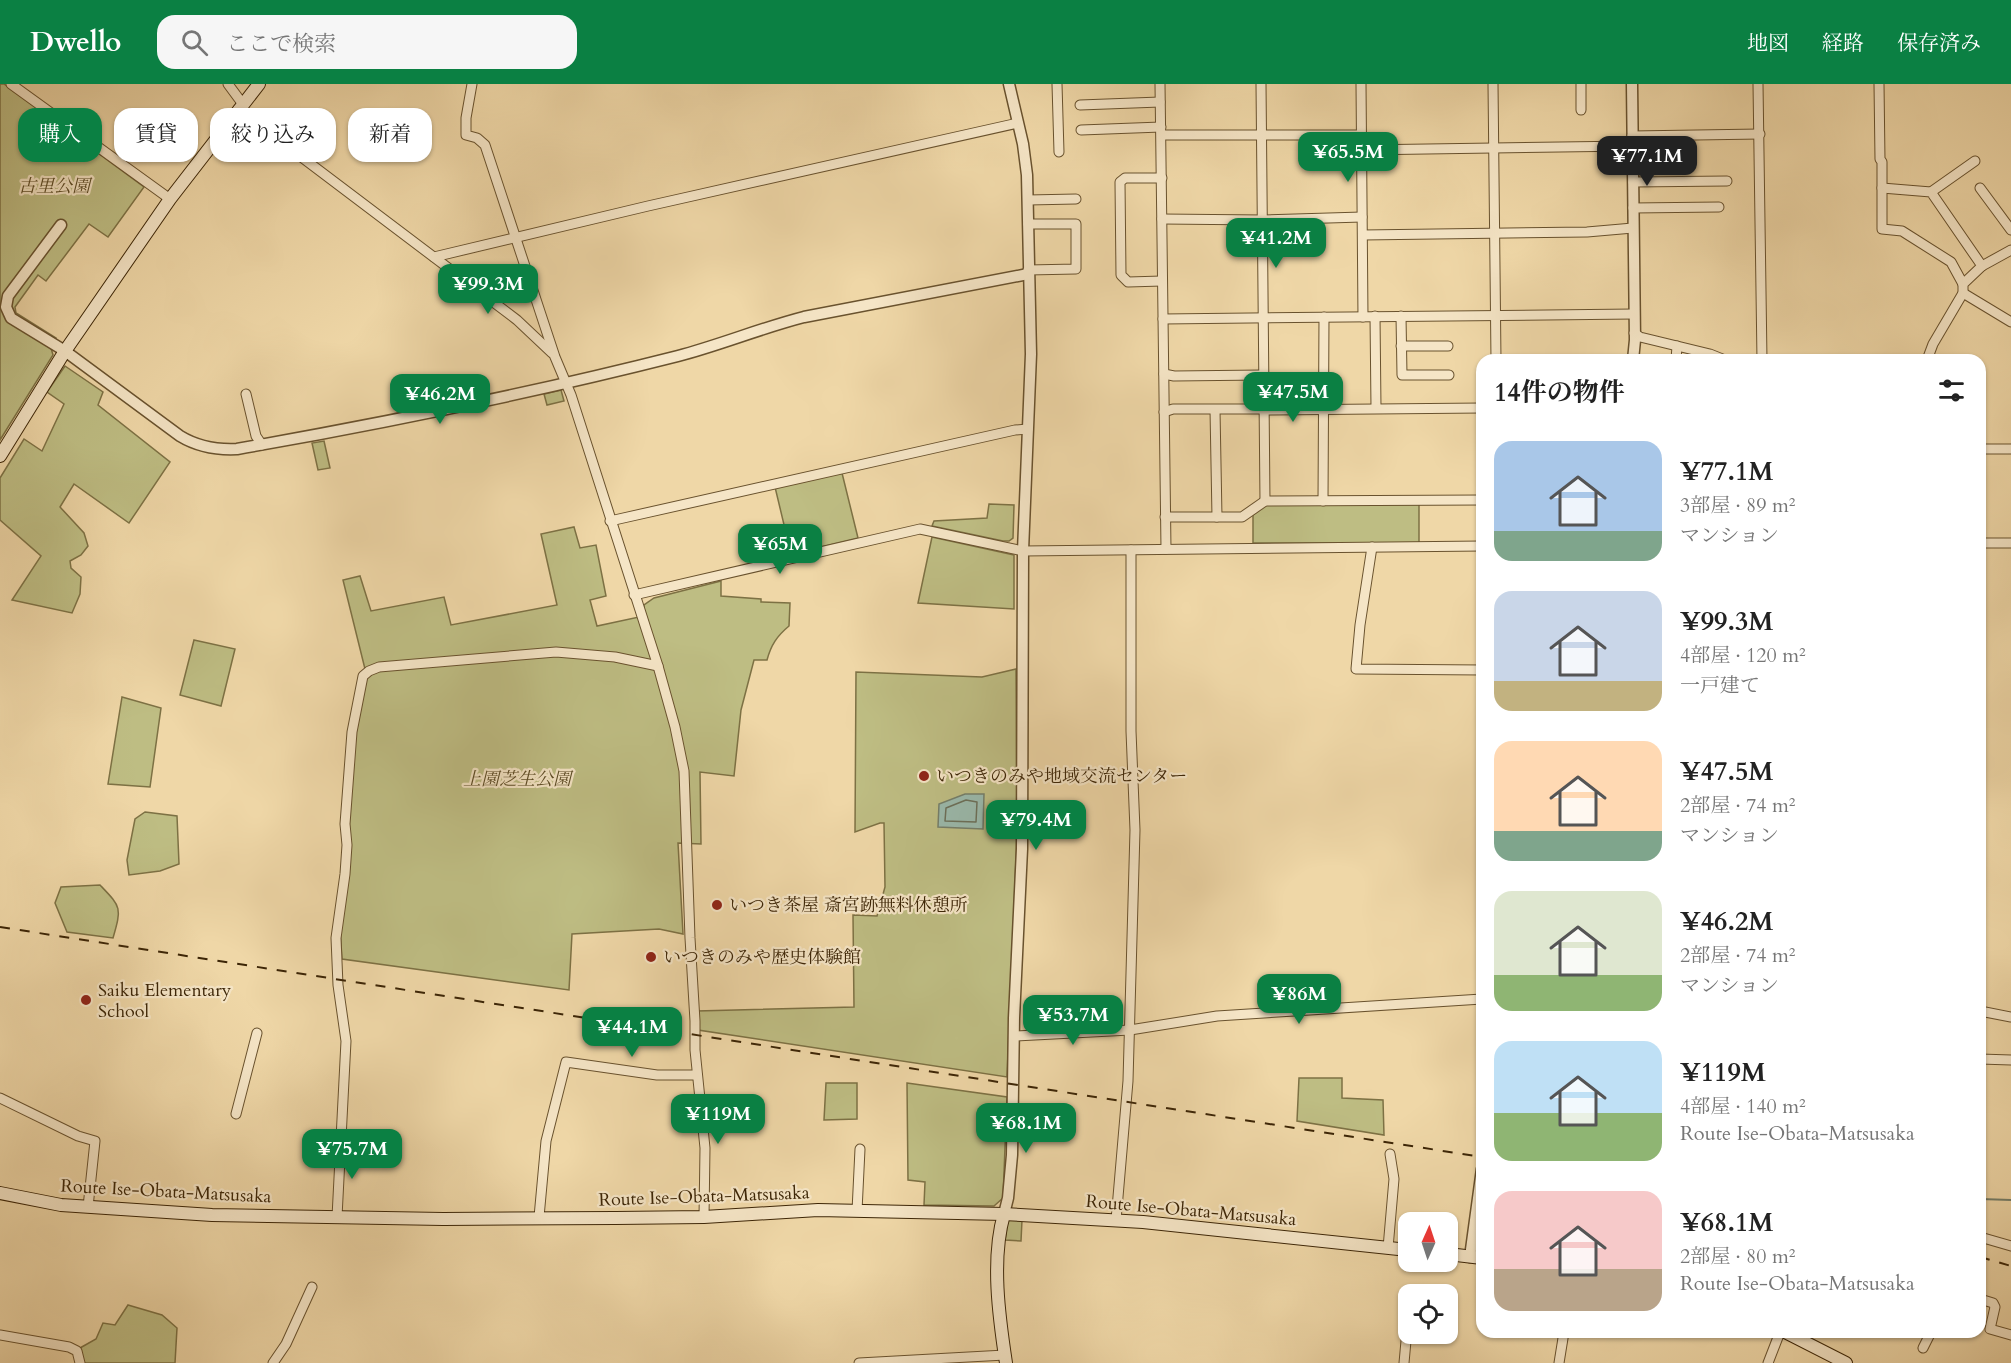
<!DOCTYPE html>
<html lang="ja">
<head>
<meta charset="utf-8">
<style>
  :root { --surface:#fff; --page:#f6f6f6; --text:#222; --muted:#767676; --accent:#0b8043 }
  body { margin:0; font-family:Cardo,"Noto Serif JP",serif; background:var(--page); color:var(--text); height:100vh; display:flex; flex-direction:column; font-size:22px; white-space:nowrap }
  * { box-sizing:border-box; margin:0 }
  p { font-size:20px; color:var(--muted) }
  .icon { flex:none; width:33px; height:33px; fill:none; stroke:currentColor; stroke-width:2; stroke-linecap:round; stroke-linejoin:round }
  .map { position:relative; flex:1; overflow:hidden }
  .side { position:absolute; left:1476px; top:270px; width:510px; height:984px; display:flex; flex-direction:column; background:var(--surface); border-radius:18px; box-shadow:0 2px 4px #0004 }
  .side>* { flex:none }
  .top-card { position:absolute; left:18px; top:24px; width:570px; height:54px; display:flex; gap:12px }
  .needle { width:39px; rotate:3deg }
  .buttons { position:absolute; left:1398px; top:1128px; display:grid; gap:12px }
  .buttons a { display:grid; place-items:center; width:60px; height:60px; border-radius:12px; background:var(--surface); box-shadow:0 2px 4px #0004; font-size:30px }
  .price { position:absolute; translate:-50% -51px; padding:0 14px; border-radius:12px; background:var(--accent); color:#fff; font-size:20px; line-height:39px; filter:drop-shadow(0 2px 3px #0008) }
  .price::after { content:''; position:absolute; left:50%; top:36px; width:18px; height:14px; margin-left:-9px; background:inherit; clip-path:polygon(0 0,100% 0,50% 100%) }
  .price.selected { background:#222; color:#fff }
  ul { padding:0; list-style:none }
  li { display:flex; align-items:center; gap:18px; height:150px; padding:0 18px }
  li span { display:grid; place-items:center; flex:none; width:168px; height:120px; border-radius:18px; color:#555 }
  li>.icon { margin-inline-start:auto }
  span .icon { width:72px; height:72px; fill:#fffc; stroke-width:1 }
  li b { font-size:26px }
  h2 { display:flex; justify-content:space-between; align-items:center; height:72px; padding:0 18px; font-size:26px }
  .tag { padding:0 21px; border-radius:18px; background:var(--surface); box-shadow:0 2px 4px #0004; font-size:21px; line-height:54px }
  .tag.selected { background:var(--accent); color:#fff }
  header { display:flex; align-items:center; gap:36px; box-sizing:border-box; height:84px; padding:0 30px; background:var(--accent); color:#fff }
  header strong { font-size:28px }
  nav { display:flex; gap:33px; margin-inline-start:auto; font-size:21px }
  .search { width:420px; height:54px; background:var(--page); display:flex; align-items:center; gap:15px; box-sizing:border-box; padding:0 21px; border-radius:18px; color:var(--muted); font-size:22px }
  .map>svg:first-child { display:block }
  .green { fill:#bebd83; stroke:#7d7144; stroke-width:1.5 }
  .water { fill:#9ab9ac; stroke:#747e6a; stroke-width:1.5 }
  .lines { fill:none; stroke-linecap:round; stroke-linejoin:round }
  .shore { stroke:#6b6f59; stroke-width:1.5 }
  .stream { stroke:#747e6a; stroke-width:2 }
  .minor-casing { stroke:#69522e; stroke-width:11 }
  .tertiary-casing { stroke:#69522e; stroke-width:13 }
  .secondary-casing { stroke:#3c2506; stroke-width:14 }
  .minor { stroke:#f5e5c6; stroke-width:9 }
  .tertiary { stroke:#f5e5c6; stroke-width:10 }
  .secondary { stroke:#f5e5c6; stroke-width:12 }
  .rail { stroke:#3c2506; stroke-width:2; stroke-dasharray:10 10; stroke-linecap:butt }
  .poi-dot { fill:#8f2418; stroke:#f5e5c6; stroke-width:2 }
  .labels { text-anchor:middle; stroke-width:4.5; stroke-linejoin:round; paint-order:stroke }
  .park-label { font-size:18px; font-style:italic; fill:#5c4b25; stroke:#f5e5c6 }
  .poi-label { font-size:18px; fill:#3c2506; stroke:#f5e5c6; text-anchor:start }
  .street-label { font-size:18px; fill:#3c2506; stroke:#f5e5c6 }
</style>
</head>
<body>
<header>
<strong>Dwello</strong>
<div class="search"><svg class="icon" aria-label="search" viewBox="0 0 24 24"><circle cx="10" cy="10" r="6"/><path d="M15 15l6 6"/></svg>ここで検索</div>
<nav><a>地図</a><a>経路</a><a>保存済み</a></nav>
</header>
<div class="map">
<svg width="2011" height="1279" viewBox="0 0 2011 1279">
  <rect width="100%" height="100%" fill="#efd7a7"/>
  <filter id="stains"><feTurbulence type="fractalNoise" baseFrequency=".00333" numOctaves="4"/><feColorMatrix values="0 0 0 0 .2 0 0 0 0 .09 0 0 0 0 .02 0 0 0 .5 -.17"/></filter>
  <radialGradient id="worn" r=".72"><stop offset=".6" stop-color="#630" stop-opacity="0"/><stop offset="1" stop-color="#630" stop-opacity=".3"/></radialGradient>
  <g class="green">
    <path d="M 0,0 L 4,0 L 144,103 L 108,153 L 89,140 L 46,197 L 38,191 L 15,223 L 16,229 L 56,254 L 51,264 L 53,271 L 0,356 Z"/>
    <path d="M 65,282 L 103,308 L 98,321 L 170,378 L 129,439 L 74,400 L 60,423 L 84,449 L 88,462 L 81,471 L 70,477 L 71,484 L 81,493 L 80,510 L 72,529 L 12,516 L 41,472 L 0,436 L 0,394 L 24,355 L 42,367 L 64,320 L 47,308 Z"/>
    <path d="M 561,306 L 564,317 L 547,321 L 544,310 Z"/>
    <path d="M 324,357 L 330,384 L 318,386 L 312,359 Z"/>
    <path d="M 842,389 L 858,454 L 791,470 L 775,403 Z"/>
    <path d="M 989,420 L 1014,421 L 1013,454 L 1009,457 L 1003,457 L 932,442 L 934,437 L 987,434 Z"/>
    <path d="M 1419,420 L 1419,459 L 1253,459 L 1253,431 L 1265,421 Z"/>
    <path d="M 574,443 L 580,464 L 596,461 L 606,512 L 590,516 L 597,542 L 644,532 L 644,521 L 654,514 L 721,497 L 721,512 L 761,515 L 761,518 L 790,519 L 789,542 C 777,552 771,561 767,576 L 754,576 L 741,626 L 734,692 L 700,688 L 701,760 L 678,759 L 683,850 L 659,845 L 572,850 L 569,906 L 342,875 L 340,845 L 356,649 L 367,593 L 343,496 L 360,492 L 371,527 L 444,513 L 451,541 L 557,521 L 541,450 Z"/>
    <path d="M 932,453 L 1014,471 L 1014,525 L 918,519 Z"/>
    <path d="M 194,556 L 235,565 L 221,622 L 180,611 Z"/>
    <path d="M 1016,585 L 1017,751 L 1007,993 L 698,946 L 697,927 L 854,923 L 853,831 L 877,832 L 885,803 L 884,739 L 880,739 L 855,748 L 856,588 L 982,593 Z"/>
    <path d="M 122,613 L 161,624 L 150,703 L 108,700 Z"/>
    <path d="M 145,728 L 177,732 L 179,780 L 160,787 L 129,791 L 127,776 L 135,735 Z"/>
    <path d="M 100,801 C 121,823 122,823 113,854 L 67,848 L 55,819 L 61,803 Z"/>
    <path d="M 1299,994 L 1342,994 L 1342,1014 L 1383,1016 L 1384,1051 L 1297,1037 Z"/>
    <path d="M 826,999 L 857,999 L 857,1035 L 824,1036 Z"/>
    <path d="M 907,999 L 1007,1013 L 1003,1114 L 994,1122 L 924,1121 L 925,1098 L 908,1096 Z"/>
    <path d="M 1008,1136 L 1022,1136 L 1021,1157 L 1005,1156 Z"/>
    <path d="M 128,1221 L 162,1231 L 177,1244 L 175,1279 L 83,1279 L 80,1264 L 96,1255 L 103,1239 L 115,1241 Z"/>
  </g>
  <path class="water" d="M 965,710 L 984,710 L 983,745 L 938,743 L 939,720 Z"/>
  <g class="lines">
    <path class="shore" d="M 966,716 L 977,718 L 976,738 L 945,737 L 946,724 Z"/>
    <path class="stream" d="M 1980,1115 L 2011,1116"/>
    <defs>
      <g id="minor">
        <path d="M 11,0 L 170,115"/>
        <path d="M 228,0 L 242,19"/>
        <path d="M 472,0 L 466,34 L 466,51 L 477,54 L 485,61 L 555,273 L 571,311 L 658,582 L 675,643 L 684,687 L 690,854 L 695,937 L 695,966 L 705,1064 L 704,1133"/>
        <path d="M 1057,0 L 1059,68"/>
        <path d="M 1160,0 L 1166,465"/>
        <path d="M 1261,0 L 1265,417"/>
        <path d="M 1361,0 L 1363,233"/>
        <path d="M 1493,0 L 1496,276"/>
        <path d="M 1581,0 L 1581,26"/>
        <path d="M 1758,0 L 1762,276"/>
        <path d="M 1879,0 L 1880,75 L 1882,78 L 1882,145 L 1902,147 L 1951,178 L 1963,200"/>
        <path d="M 1080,21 L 1160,18"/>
        <path d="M 238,25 L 517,236 L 552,269"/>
        <path d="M 1081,46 L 1161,43"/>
        <path d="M 1162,51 L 1361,51"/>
        <path d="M 1632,52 L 1760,50"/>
        <path d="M 1361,66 L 1632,62"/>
        <path d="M 1162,94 L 1125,94 L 1120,98 L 1121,191 L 1128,198 L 1162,197"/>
        <path d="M 1633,98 L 1727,97"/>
        <path d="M 1882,104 L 1931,108 L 1982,182 L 1963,200 L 1963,209 L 1933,260 L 1927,276"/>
        <path d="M 1980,104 L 2011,146"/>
        <path d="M 1931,108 L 1975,77"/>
        <path d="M 1028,116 L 1076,115"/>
        <path d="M 1633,124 L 1719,123"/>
        <path d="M 1162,135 L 1263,136 L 1362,133"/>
        <path d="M 1028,140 L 1076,140 L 1076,185 L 1028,186"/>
        <path d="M 1363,151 L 1587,148 L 1633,144"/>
        <path d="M 434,173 L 648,122 L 1018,39"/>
        <path d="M 1982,182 L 2011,166"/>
        <path d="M 1963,209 L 2011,238"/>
        <path d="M 1375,232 L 1376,324"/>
        <path d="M 1401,232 L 1402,291 L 1449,291"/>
        <path d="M 1163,235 L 1634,230"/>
        <path d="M 1634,249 L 1640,253 L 1710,270 L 1725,276"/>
        <path d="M 1401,262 L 1448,262"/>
        <path d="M 1676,276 L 1677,262"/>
        <path d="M 1164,290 L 1174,292 L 1262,291"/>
        <path d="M 246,310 L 256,352 L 262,361"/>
        <path d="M 1215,326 L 1217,433"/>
        <path d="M 1263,326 L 1482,324"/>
        <path d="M 1164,328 L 1173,325 L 1263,325"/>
        <path d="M 1980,365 L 2011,365"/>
        <path d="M 1323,417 L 1324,233"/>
        <path d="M 1165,433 L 1242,433 L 1265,417 L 1482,416"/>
        <path d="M 610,437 L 1015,346 L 1028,345"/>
        <path d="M 1980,459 L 2011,459"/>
        <path d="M 1372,463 L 1360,541 L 1356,585 L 1482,586"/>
        <path d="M 634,511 L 920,445 L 1023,467 L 1482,462"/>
        <path d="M 1980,927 L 2011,933"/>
        <path d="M 1014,952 L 1130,946 L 1217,932 L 1482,915"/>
        <path d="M 1980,975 L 2011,976"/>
        <path d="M 0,1014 L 78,1052 L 95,1057 L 88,1123"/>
        <path d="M 236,1030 L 257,949"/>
        <path d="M 857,1127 L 860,1065"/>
        <path d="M 337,1133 L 346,957 L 338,901 L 336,854 L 345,790 L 347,761 L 345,740 L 352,648 L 363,592 L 369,587 L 379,583 L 556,568 L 615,573 L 658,582"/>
        <path d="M 539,1133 L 546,1057 L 566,978 L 657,991 L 697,991"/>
        <path d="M 1116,1136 L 1128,997 L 1135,746 L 1131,647 L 1131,466"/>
        <path d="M 1980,1153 L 2011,1162"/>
        <path d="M 1388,1164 L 1394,1095 L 1390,1070"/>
        <path d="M 1980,1215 L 1993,1219 L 1995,1223 L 1990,1245 L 2011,1251"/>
        <path d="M 0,1251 L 69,1263 L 77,1267 L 80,1279"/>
        <path d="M 1923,1264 L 1931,1248"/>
        <path d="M 273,1279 L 286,1260 L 312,1203"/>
        <path d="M 859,1279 L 1005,1271"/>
        <path d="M 1404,1279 L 1408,1235"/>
        <path d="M 1559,1279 L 1564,1248"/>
        <path d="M 1768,1279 L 1780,1248"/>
      </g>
      <g id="tertiary">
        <path d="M 1632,0 L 1635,256 L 1633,276"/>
        <path d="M 61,141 L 8,212 L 6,223 L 11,234 L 65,267 L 180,352 C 198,363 216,366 237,365 C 385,339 532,309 678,272 C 720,261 761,244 804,233 L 1028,190"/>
        <path d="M 1004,1130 L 1008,1114 L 1012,1071 L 1014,934 L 1022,765 L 1023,467 L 1031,270 L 1027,91 L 1023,60 L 1009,0"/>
        <path d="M 1470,1173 L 1482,1085"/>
      </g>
      <g id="secondary">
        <path d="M 0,372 L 65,267 L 170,115 L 259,0"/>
        <path d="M 0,1109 L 61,1121 L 212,1131 L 443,1135 L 616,1134 L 704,1133 L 818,1126 L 1004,1130 L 1143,1138 L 1408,1166"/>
        <path d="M 1004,1130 C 991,1175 999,1233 1006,1279"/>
        <path d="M 1448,1170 L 1482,1174"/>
        <path d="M 1785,1248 L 1846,1279"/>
      </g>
    </defs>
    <use href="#minor" class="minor-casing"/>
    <use href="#tertiary" class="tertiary-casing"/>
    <use href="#secondary" class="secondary-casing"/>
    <use href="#minor" class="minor"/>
    <use href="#tertiary" class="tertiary"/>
    <use href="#secondary" class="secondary"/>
    <g class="rail">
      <path d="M 0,843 L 1482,1073"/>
      <path d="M 1980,1173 L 2011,1182"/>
    </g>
  </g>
  <g class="poi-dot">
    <circle cx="924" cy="692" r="6"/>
    <circle cx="717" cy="821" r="6"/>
    <circle cx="651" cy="873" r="6"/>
    <circle cx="86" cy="916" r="6"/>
  </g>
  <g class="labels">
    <g class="park-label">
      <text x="54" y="108">古里公園</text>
      <text x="517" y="701">上園芝生公園</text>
    </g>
    <g class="poi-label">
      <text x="936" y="698">いつきのみや地域交流センター</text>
      <text x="729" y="827">いつき茶屋 斎宮跡無料休憩所</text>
      <text x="663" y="879">いつきのみや歴史体験館</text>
      <text x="98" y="912">Saiku Elementary<tspan x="98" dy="21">School</tspan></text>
    </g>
    <g class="street-label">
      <text transform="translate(166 1107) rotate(3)" y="6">Route Ise-Obata-Matsusaka</text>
      <text transform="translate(704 1112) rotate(-2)" y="6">Route Ise-Obata-Matsusaka</text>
      <text transform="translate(1191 1126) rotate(5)" y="6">Route Ise-Obata-Matsusaka</text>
    </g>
  </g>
  <rect width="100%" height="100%" filter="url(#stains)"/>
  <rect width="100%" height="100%" fill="url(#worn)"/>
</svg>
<div class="buttons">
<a><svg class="needle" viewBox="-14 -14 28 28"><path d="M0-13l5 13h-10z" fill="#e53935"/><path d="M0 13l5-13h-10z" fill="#767676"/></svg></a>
<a><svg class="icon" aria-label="locate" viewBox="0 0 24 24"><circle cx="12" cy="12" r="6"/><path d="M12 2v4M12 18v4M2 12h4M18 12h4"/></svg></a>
</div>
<b class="price" style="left:1348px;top:99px">¥65.5M</b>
<b class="price selected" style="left:1647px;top:103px">¥77.1M</b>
<b class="price" style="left:1276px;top:185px">¥41.2M</b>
<b class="price" style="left:488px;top:231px">¥99.3M</b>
<b class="price" style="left:1293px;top:339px">¥47.5M</b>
<b class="price" style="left:440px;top:341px">¥46.2M</b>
<b class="price" style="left:780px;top:491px">¥65M</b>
<b class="price" style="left:1036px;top:767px">¥79.4M</b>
<b class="price" style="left:1299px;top:941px">¥86M</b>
<b class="price" style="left:1073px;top:962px">¥53.7M</b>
<b class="price" style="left:632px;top:974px">¥44.1M</b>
<b class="price" style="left:718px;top:1061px">¥119M</b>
<b class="price" style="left:1026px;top:1070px">¥68.1M</b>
<b class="price" style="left:352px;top:1096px">¥75.7M</b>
<div class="top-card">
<a class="tag selected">購入</a>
<a class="tag">賃貸</a>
<a class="tag">絞り込み</a>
<a class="tag">新着</a>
</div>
<section class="side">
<h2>14件の物件<svg class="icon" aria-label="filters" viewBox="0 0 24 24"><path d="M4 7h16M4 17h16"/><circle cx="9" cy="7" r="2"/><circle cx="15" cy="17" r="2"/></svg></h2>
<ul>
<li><span style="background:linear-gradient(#a9c7e8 75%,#7fa58c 0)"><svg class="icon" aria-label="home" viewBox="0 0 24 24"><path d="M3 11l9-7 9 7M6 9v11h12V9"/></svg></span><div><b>¥77.1M</b><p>3部屋 · 89 m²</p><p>マンション</p></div></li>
<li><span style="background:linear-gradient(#c9d6e8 75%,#c2b280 0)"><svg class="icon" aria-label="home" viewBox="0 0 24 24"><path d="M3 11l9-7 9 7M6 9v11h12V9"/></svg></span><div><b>¥99.3M</b><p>4部屋 · 120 m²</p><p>一戸建て</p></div></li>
<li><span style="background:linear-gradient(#ffd9b3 75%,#7fa58c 0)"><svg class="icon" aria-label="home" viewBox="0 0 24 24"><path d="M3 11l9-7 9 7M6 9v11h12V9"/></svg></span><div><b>¥47.5M</b><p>2部屋 · 74 m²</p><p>マンション</p></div></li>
<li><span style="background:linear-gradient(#dfe7d0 70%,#8fb573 0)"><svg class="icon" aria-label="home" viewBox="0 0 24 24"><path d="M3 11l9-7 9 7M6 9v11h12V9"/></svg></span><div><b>¥46.2M</b><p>2部屋 · 74 m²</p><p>マンション</p></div></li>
<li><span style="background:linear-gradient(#bfe0f5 60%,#8fb573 0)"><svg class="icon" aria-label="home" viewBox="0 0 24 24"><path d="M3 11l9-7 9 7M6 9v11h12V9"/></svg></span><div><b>¥119M</b><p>4部屋 · 140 m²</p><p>Route Ise-Obata-Matsusaka</p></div></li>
<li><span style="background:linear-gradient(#f6c9c9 65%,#b9a48a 0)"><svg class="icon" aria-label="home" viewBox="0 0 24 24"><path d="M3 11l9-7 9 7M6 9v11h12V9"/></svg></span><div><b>¥68.1M</b><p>2部屋 · 80 m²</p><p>Route Ise-Obata-Matsusaka</p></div></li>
</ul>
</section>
</div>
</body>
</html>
